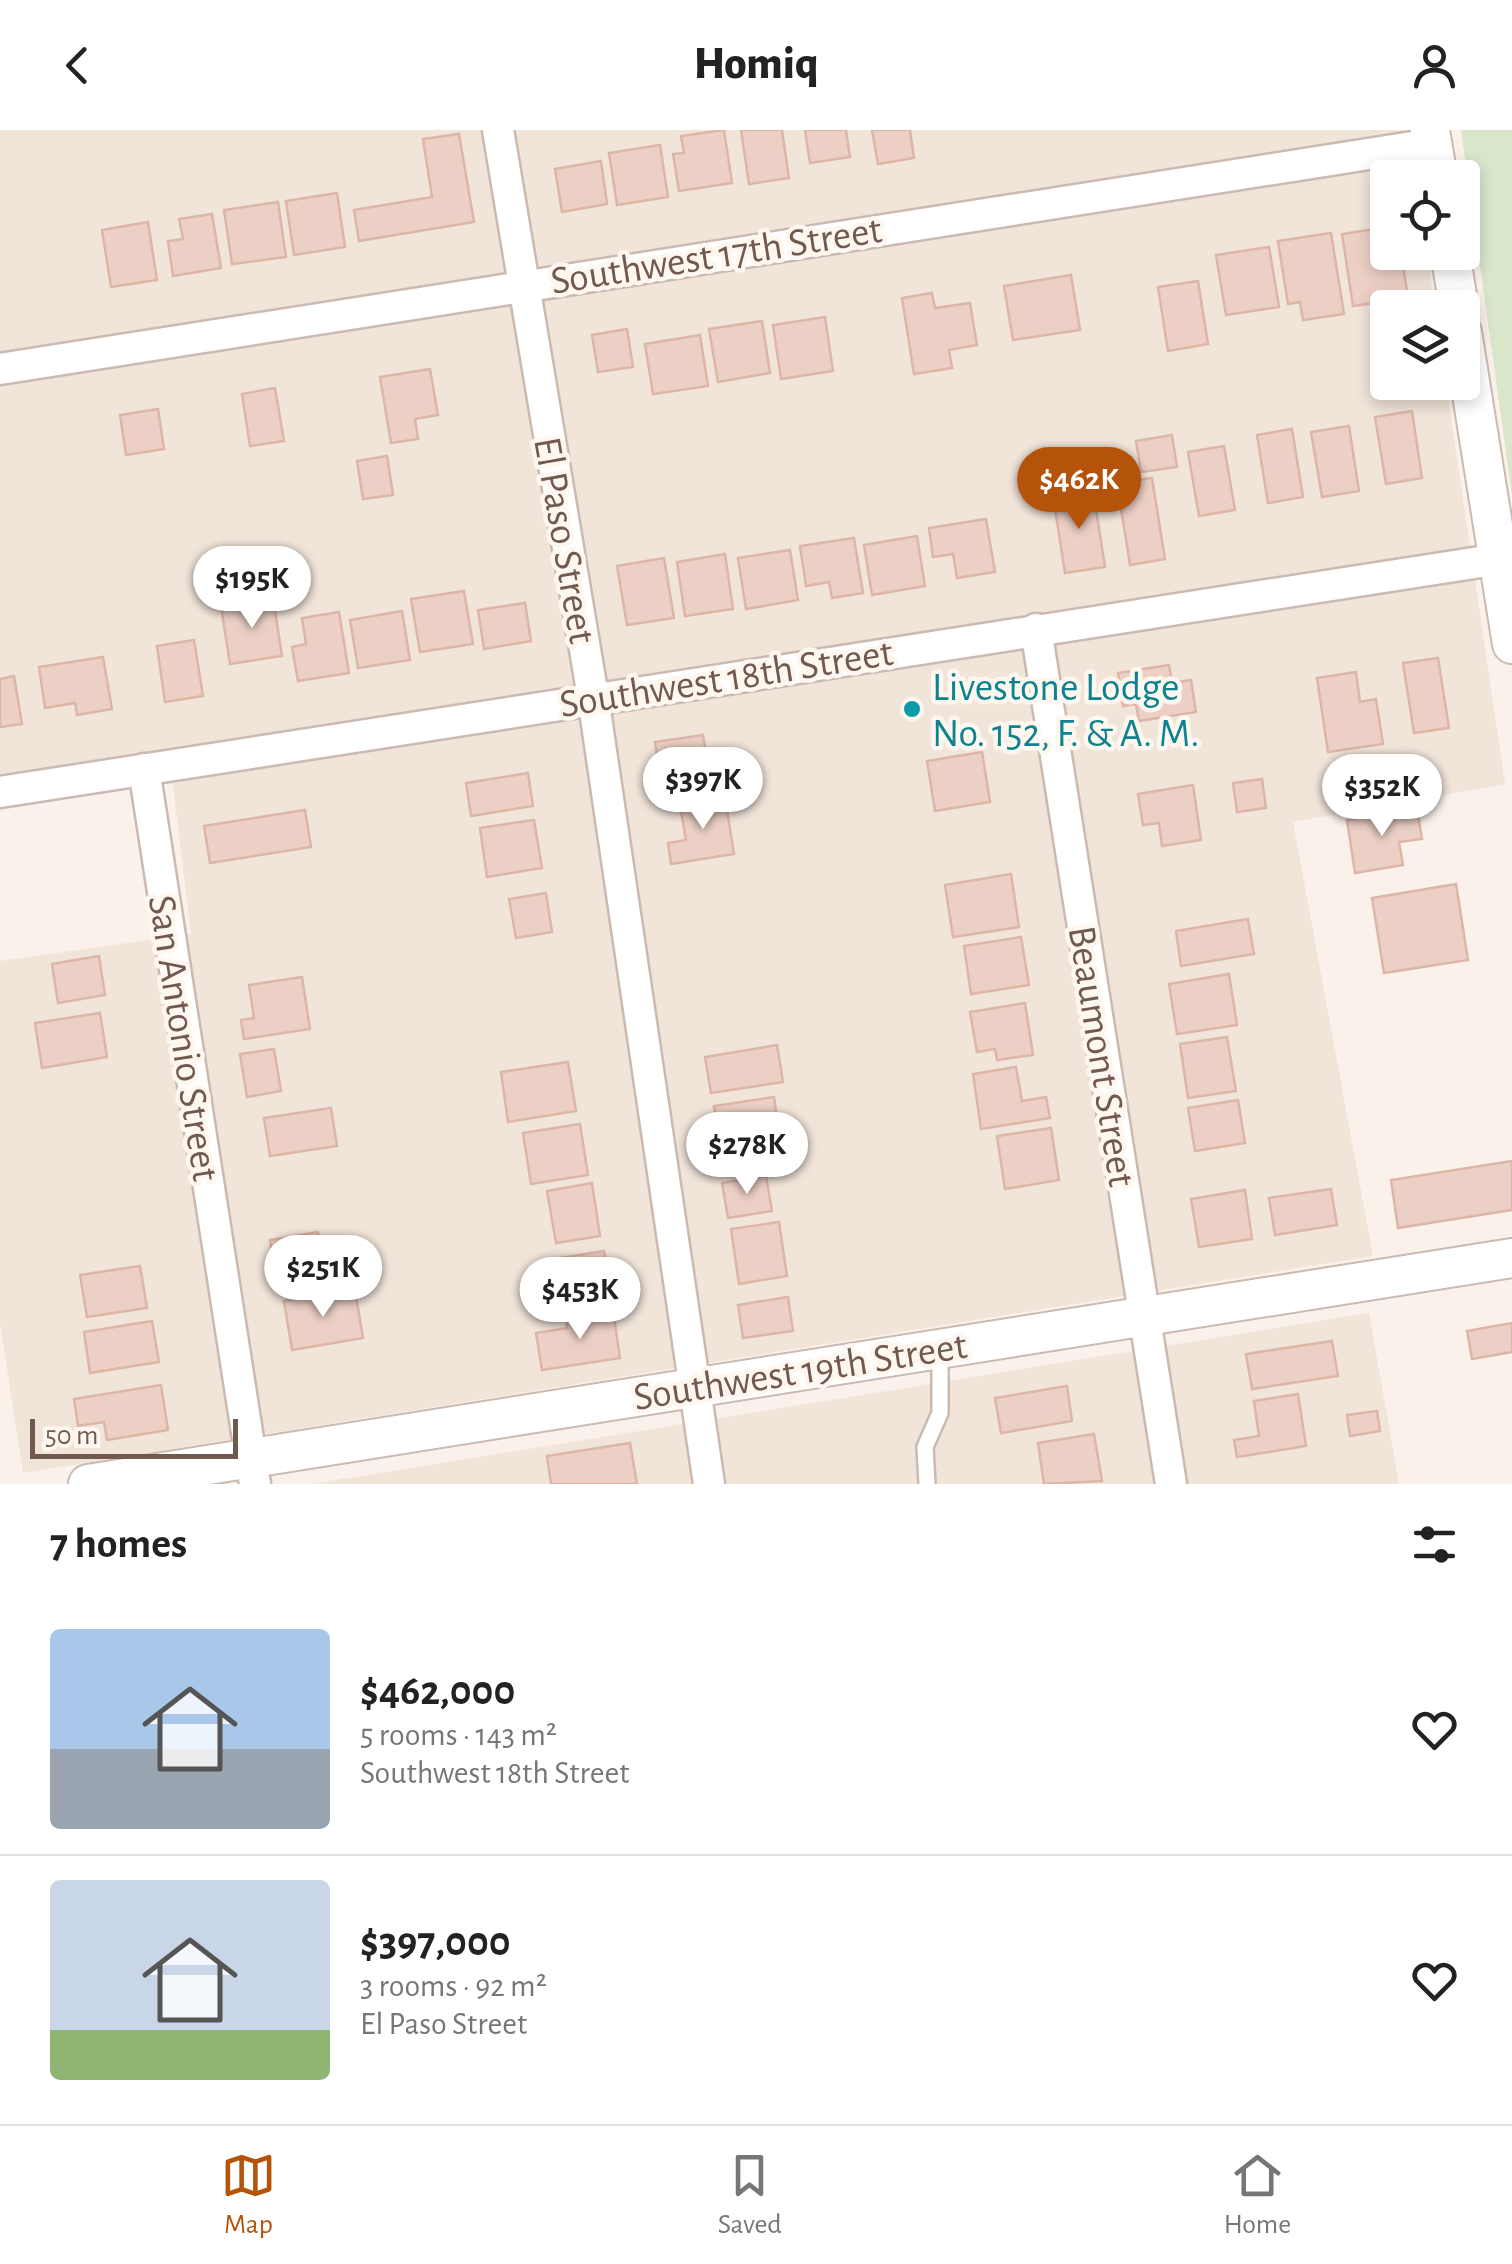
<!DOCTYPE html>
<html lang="en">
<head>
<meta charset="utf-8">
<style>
  :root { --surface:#fff; --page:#f6f6f6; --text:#222; --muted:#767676; --line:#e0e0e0; --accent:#b45309 }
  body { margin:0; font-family:"Alegreya Sans",sans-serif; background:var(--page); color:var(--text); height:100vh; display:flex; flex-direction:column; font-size:38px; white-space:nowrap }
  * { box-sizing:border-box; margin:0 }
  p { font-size:32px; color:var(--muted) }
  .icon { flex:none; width:55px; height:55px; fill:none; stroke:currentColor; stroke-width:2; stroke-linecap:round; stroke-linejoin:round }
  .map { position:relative; height:1354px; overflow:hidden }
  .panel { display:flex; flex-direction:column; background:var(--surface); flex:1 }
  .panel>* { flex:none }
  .buttons { position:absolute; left:1370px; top:30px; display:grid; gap:20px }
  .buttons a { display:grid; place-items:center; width:110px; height:110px; border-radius:10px; background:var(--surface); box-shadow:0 5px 15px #0003; font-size:50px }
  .scale { position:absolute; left:30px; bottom:25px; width:208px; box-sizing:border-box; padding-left:10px; border:5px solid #725950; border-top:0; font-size:28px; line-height:35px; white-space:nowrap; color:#725950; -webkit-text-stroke:8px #fdf7f0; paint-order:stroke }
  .price { position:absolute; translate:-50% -85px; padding:0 22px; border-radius:35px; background:#fff; color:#222; font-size:32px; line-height:65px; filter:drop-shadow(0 2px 5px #0008) }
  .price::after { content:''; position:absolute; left:50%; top:60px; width:30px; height:22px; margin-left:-15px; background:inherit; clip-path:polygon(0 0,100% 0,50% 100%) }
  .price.on { background:var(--accent); color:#fff }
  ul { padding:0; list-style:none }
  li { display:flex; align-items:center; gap:30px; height:250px; padding:0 50px }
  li+li { border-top:2px solid var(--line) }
  li span { display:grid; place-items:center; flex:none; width:280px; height:200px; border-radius:10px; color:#555 }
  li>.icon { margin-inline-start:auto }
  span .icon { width:120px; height:120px; fill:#fffc; stroke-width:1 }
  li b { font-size:42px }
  h2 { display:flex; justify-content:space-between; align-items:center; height:120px; padding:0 50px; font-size:42px }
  header { display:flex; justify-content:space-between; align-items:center; height:130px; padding:0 50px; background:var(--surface); font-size:45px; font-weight:800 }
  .menu { display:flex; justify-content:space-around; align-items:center; height:140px; border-top:2px solid var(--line); background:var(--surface); font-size:28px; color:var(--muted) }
  .menu a { display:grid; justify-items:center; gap:5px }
  .menu .on { color:var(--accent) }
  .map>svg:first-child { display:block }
  .residential { fill:#f1e4d9 }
  .green { fill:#d9e6ca }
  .building { fill:#ecd0c5; stroke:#ddb6a8; stroke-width:2.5 }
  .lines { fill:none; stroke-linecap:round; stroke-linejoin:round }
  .service-casing { stroke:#cbbab1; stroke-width:20 }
  .minor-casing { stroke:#cbbab1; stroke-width:35 }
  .tertiary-casing { stroke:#cbbab1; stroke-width:42 }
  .service { stroke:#fff; stroke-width:15 }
  .minor { stroke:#fff; stroke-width:30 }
  .tertiary { stroke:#fff; stroke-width:38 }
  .culture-dot { fill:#0f9aa8; stroke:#fdf7f0; stroke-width:4 }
  .labels { text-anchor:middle; stroke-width:9; stroke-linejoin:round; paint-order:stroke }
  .street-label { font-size:40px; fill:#725950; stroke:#fdf7f0 }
  .culture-label { font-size:40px; fill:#0d838f; stroke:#fdf7f0; text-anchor:start }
</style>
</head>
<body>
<header><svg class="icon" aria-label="back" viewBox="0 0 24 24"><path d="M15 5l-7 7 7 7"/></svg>Homiq<svg class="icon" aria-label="person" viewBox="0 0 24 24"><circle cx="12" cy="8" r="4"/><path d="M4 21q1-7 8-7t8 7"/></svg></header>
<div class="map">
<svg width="1512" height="1354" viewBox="0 0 1512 1354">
  <rect width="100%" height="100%" fill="#faf2ea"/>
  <g class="residential">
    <path d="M 0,0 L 1408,0 L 1415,47 L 1388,48 L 1388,122 L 1427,123 L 1435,177 L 1388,178 L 1388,252 L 1446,253 L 1505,654 L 1293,692 L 1373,1126 L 23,1343 L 0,1194 L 0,831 L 191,804 L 169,621 L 0,644 Z"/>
    <path d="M 1369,1183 L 1399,1354 L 312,1354 Z"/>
  </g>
  <path class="green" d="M 1461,0 L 1512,0 L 1512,365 Z"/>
  <g class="building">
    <path d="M 724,0 L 732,53 L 679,61 L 673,24 L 684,23 L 681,6 Z"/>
    <path d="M 741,0 L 782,0 L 789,48 L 749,54 Z"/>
    <path d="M 805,0 L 846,0 L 850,27 L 810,33 Z"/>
    <path d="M 872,0 L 910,0 L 914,28 L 878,34 Z"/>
    <path d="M 459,4 L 474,92 L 359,111 L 354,80 L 432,67 L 423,9 Z"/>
    <path d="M 660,15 L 668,67 L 617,75 L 609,23 Z"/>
    <path d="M 601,31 L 607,74 L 562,82 L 555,39 Z"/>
    <path d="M 337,63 L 345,117 L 294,125 L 286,71 Z"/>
    <path d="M 278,72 L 286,127 L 232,134 L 224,80 Z"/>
    <path d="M 212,84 L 221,138 L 173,146 L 168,111 L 183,109 L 179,89 Z"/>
    <path d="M 148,92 L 157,150 L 111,157 L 102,100 Z"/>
    <path d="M 1388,97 L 1388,122 L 1401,122 L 1408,168 L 1353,176 L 1342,104 Z"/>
    <path d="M 1331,103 L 1344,184 L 1303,190 L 1300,172 L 1288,174 L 1278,111 Z"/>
    <path d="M 1269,117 L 1279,177 L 1226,185 L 1216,125 Z"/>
    <path d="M 1071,145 L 1080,200 L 1013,210 L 1004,156 Z"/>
    <path d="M 1198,151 L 1208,214 L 1168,221 L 1158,157 Z"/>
    <path d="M 932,163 L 935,178 L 970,173 L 977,215 L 949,220 L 952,238 L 914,244 L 902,168 Z"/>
    <path d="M 825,187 L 833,241 L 781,249 L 773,195 Z"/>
    <path d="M 762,191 L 770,243 L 718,252 L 709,199 Z"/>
    <path d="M 627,199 L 633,237 L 598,242 L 592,205 Z"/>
    <path d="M 700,205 L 708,256 L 653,264 L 645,214 Z"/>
    <path d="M 430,239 L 438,285 L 415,289 L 418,309 L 391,313 L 380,247 Z"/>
    <path d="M 275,258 L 284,311 L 250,316 L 242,264 Z"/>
    <path d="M 158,279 L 164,319 L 126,325 L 120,285 Z"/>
    <path d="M 1412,281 L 1422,348 L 1386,354 L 1375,287 Z"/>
    <path d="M 1349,296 L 1359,361 L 1322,367 L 1311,302 Z"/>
    <path d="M 1292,299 L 1303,367 L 1268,373 L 1257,305 Z"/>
    <path d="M 1172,305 L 1177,337 L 1141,342 L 1136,311 Z"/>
    <path d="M 1224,316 L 1235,380 L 1199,386 L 1188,322 Z"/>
    <path d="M 387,326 L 393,365 L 363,369 L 357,331 Z"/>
    <path d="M 1152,348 L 1165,429 L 1130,435 L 1117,353 Z"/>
    <path d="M 1093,360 L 1105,437 L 1065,443 L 1053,366 Z"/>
    <path d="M 986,389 L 995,442 L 957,448 L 953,424 L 933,427 L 929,398 Z"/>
    <path d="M 917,406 L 925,456 L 872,465 L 864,415 Z"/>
    <path d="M 854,408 L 863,463 L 832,468 L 829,452 L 806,456 L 800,416 Z"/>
    <path d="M 790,420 L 798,470 L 746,479 L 738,428 Z"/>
    <path d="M 725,424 L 733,479 L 685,486 L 677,432 Z"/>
    <path d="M 664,428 L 674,488 L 627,495 L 617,436 Z"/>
    <path d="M 464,461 L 473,514 L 420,522 L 411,469 Z"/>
    <path d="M 273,468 L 282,526 L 230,534 L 221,476 Z"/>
    <path d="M 525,473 L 531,511 L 484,519 L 478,480 Z"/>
    <path d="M 402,481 L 410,530 L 358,538 L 350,490 Z"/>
    <path d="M 339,482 L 349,543 L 298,551 L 292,517 L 306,514 L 302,488 Z"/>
    <path d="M 194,510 L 203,566 L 165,572 L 157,516 Z"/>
    <path d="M 103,527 L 112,579 L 77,585 L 75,573 L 45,578 L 39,537 Z"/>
    <path d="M 1438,528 L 1449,598 L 1414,603 L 1403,533 Z"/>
    <path d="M 1169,535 L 1172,553 L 1191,550 L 1196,582 L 1139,591 L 1136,574 L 1123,576 L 1118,543 Z"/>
    <path d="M 1356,542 L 1360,572 L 1376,569 L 1383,614 L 1328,622 L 1317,548 Z"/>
    <path d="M 14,546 L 22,594 L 0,597 L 0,549 Z"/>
    <path d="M 703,605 L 710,648 L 662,656 L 655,612 Z"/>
    <path d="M 982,622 L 990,672 L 935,681 L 927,631 Z"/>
    <path d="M 528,643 L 533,676 L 471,686 L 466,653 Z"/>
    <path d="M 1262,649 L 1266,678 L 1237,682 L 1233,653 Z"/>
    <path d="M 1193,655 L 1201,710 L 1162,716 L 1159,693 L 1143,695 L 1138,664 Z"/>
    <path d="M 725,668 L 734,724 L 671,734 L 668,713 L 686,710 L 680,675 Z"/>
    <path d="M 1417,679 L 1422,709 L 1399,712 L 1403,735 L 1355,743 L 1347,690 Z"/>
    <path d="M 305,680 L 311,717 L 210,733 L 204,696 Z"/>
    <path d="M 534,690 L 542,738 L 487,747 L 480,698 Z"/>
    <path d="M 1011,744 L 1019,797 L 953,807 L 945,755 Z"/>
    <path d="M 1456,754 L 1468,830 L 1384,843 L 1372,768 Z"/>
    <path d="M 546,763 L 552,802 L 516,808 L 509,769 Z"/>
    <path d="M 1248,789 L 1254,824 L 1181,836 L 1176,801 Z"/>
    <path d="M 1021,807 L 1029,855 L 971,864 L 964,816 Z"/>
    <path d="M 99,826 L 105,865 L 58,873 L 52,834 Z"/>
    <path d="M 1229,844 L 1237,895 L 1177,904 L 1169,854 Z"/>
    <path d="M 302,847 L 310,899 L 244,909 L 241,890 L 254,888 L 249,855 Z"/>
    <path d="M 1025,873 L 1033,925 L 997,930 L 995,919 L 977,922 L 970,882 Z"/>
    <path d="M 100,883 L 107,927 L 42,938 L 35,893 Z"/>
    <path d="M 1227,907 L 1236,961 L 1188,968 L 1180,914 Z"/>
    <path d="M 777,915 L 783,952 L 711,963 L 705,927 Z"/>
    <path d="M 274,919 L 281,961 L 247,967 L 240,924 Z"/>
    <path d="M 568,932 L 576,981 L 508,992 L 501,942 Z"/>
    <path d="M 1016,937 L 1022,971 L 1046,967 L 1050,988 L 981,999 L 973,944 Z"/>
    <path d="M 774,967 L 781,1015 L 721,1024 L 714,976 Z"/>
    <path d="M 1238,970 L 1245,1013 L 1195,1021 L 1188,978 Z"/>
    <path d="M 331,978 L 337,1016 L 270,1026 L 264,988 Z"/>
    <path d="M 580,994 L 588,1045 L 531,1054 L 523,1003 Z"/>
    <path d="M 1051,998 L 1059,1050 L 1005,1059 L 997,1006 Z"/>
    <path d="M 1512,1031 L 1512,1080 L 1398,1098 L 1391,1050 Z"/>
    <path d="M 766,1046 L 772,1081 L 728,1088 L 722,1053 Z"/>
    <path d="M 592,1053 L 600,1106 L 556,1113 L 547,1061 Z"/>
    <path d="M 1331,1059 L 1337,1095 L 1275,1105 L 1269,1068 Z"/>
    <path d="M 1245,1060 L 1252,1109 L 1199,1117 L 1191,1069 Z"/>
    <path d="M 779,1092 L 787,1146 L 739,1154 L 731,1099 Z"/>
    <path d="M 318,1102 L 326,1154 L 278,1162 L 270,1110 Z"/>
    <path d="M 604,1121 L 611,1171 L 568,1178 L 560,1128 Z"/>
    <path d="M 140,1136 L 147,1178 L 87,1187 L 80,1145 Z"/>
    <path d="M 355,1160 L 363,1208 L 292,1220 L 284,1171 Z"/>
    <path d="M 788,1167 L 793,1201 L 743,1208 L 738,1175 Z"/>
    <path d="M 613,1180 L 620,1228 L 542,1240 L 536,1203 L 567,1198 L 566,1188 Z"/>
    <path d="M 152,1191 L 159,1232 L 90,1243 L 84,1202 Z"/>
    <path d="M 1512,1193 L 1512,1222 L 1472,1229 L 1467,1201 Z"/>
    <path d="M 1332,1211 L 1338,1246 L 1252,1259 L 1246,1224 Z"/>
    <path d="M 161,1255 L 168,1300 L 107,1310 L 104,1292 L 78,1296 L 74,1269 Z"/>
    <path d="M 1067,1256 L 1072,1291 L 1001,1303 L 995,1268 Z"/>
    <path d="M 1298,1264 L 1306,1316 L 1237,1327 L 1234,1310 L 1259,1306 L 1254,1271 Z"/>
    <path d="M 1377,1281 L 1380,1301 L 1350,1306 L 1347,1285 Z"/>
    <path d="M 1094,1304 L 1102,1351 L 1044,1354 L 1038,1313 Z"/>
    <path d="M 630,1313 L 637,1354 L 551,1354 L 547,1326 Z"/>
  </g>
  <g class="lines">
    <defs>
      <path id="service" d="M 927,1354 L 925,1317 L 940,1283 L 940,1221"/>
      <g id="minor">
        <path d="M 498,0 L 593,567 L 709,1354"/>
        <path d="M 0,239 L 1432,14"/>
        <path d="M 1036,499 L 1171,1354"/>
        <path d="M 144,639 L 255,1354"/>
        <path d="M 0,662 L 1512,427"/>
      </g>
      <g id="tertiary">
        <path d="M 1430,0 L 1438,48"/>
        <path d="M 1450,122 L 1459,178"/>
        <path d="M 1462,202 L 1512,514"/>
        <path d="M 88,1354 L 1512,1128"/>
      </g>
    </defs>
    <use href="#service" class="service-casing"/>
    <use href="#minor" class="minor-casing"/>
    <use href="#tertiary" class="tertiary-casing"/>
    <use href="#service" class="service"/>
    <use href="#minor" class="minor"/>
    <use href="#tertiary" class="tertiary"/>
  </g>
  <circle class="culture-dot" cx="912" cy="579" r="10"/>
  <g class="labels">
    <g class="street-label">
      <text transform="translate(716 124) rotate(-9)" y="14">Southwest 17th Street</text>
      <text transform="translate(566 410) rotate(80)" y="14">El Paso Street</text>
      <text transform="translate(726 547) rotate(-9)" y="14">Southwest 18th Street</text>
      <text transform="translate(185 908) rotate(81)" y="14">San Antonio Street</text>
      <text transform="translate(1103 926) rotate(81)" y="14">Beaumont Street</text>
      <text transform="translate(800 1240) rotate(-9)" y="14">Southwest 19th Street</text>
    </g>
    <g class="culture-label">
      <text x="932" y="570">Livestone Lodge<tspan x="932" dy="46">No. 152, F. &amp; A. M.</tspan></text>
    </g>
  </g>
</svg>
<div class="buttons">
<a><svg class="icon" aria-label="locate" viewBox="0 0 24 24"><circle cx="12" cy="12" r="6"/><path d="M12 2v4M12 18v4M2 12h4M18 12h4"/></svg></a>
<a><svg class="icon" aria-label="layers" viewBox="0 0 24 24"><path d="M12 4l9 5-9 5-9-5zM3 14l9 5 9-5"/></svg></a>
</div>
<div class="scale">50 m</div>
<b class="price on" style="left:1079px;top:402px">$462K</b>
<b class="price" style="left:252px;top:501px">$195K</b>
<b class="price" style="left:703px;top:702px">$397K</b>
<b class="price" style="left:1382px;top:709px">$352K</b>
<b class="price" style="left:747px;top:1067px">$278K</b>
<b class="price" style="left:323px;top:1190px">$251K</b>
<b class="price" style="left:580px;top:1212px">$453K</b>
</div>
<section class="panel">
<h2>7 homes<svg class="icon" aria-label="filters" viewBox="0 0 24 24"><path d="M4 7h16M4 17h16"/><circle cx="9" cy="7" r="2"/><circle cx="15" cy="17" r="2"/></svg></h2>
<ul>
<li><span style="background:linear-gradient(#a9c7e8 60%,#9aa5b1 0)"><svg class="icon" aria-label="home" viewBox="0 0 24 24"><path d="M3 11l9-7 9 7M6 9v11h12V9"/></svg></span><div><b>$462,000</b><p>5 rooms · 143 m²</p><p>Southwest 18th Street</p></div><svg class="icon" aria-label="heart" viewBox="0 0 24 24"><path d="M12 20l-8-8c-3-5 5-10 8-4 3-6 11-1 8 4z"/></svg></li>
<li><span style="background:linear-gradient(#c9d6e8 75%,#8fb573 0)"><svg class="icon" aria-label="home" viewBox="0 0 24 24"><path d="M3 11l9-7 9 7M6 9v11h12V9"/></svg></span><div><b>$397,000</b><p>3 rooms · 92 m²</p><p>El Paso Street</p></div><svg class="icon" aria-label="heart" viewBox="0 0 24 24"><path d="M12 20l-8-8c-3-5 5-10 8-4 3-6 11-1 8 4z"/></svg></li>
</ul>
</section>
<nav class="menu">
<a class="on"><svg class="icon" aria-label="map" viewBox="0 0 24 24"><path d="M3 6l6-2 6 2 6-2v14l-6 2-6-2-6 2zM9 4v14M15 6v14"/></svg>Map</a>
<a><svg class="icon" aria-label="saved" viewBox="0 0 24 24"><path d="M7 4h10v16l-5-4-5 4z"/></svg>Saved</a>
<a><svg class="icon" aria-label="home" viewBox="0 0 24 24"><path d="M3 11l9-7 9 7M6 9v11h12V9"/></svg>Home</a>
</nav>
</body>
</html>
